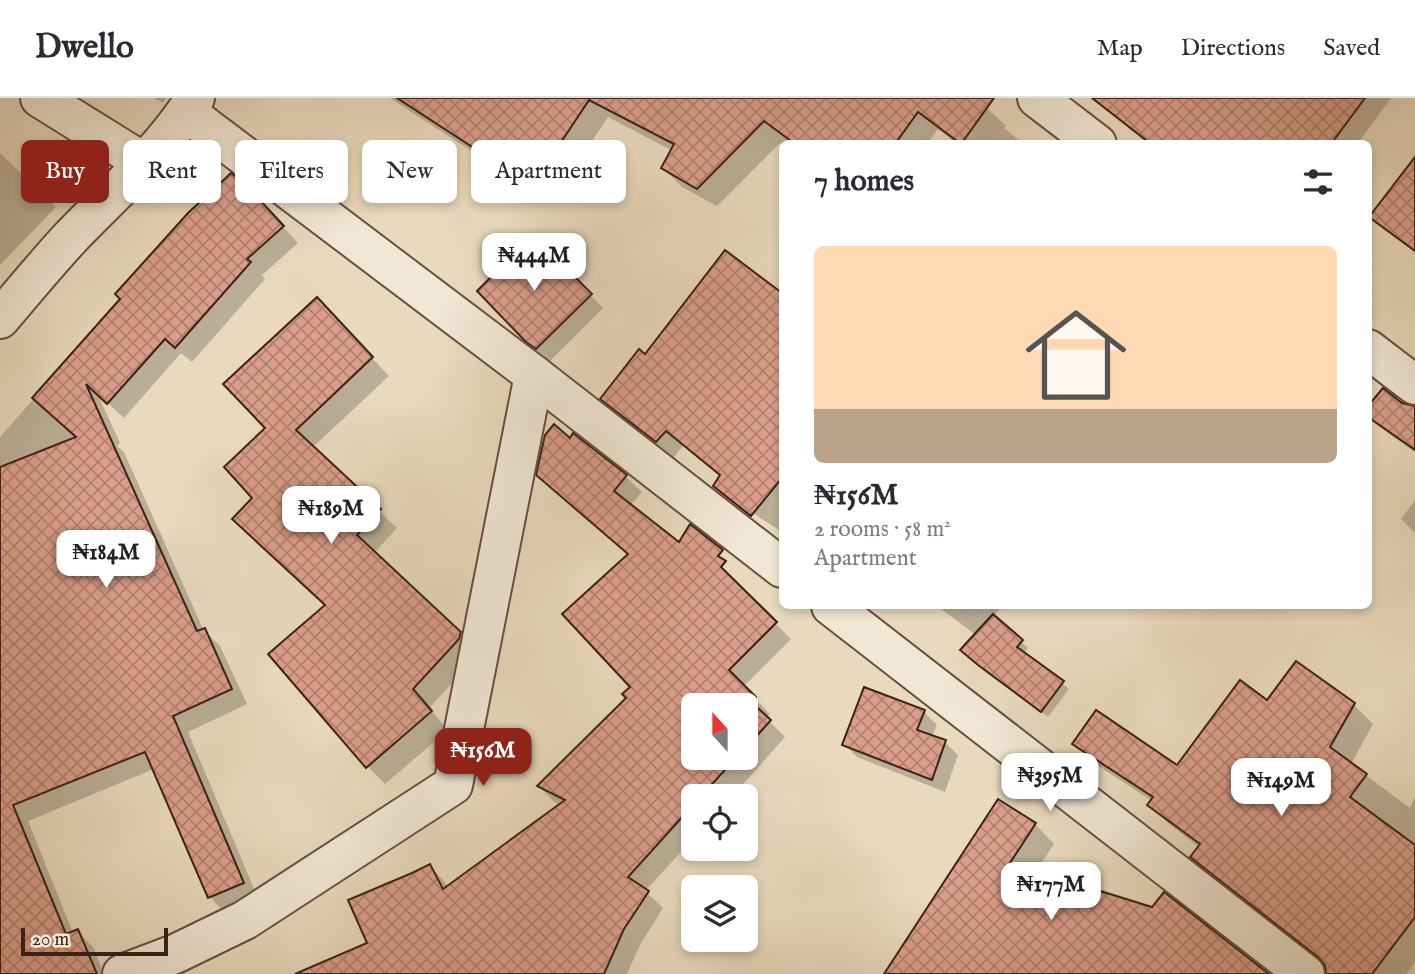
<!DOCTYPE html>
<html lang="en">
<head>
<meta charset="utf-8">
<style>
  :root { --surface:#fff; --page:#f7f7f7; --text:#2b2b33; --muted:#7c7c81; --line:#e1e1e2; --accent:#8f2418 }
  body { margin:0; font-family:"IM FELL English",serif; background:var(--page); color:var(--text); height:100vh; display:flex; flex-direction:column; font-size:26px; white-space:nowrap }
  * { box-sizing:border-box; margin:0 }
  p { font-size:23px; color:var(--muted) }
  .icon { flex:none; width:38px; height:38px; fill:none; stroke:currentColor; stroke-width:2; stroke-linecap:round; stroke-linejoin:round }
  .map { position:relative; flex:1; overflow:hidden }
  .side { position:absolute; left:779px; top:42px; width:593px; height:469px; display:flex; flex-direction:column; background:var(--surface); border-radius:10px; box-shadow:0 4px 10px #0003 }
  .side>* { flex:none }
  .guide { position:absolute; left:21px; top:42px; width:653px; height:63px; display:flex; gap:14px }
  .needle { width:46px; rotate:339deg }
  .controls { position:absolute; left:681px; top:595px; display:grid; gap:14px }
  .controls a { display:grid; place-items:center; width:77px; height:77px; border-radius:10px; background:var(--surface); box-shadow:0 4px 10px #0003; font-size:35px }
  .scale { position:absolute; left:21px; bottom:18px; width:147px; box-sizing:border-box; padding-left:7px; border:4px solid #3b2116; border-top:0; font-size:19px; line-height:24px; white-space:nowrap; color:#3b2116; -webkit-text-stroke:5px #f1e7d5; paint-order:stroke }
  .price { position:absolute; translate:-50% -60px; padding:0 16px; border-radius:14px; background:#fff; color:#222; font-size:23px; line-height:46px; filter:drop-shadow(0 2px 4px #0008) }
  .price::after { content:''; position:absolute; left:50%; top:42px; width:21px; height:16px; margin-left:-10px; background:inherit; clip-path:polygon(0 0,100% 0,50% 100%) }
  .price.on { background:var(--accent); color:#fff }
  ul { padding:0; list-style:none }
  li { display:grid; align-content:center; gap:14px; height:371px; padding:0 35px }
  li+li { border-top:2px solid var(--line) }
  li span { display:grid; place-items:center; height:217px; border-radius:10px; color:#555 }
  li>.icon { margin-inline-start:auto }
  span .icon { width:126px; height:126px; fill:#fffc; stroke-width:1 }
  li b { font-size:30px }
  h2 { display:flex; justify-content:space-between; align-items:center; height:84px; padding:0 35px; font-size:30px }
  .chip { padding:0 24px; border-radius:10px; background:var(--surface); box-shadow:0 4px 10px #0003; font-size:24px; line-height:63px }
  .chip.on { background:var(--accent); color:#fff }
  header { display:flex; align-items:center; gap:42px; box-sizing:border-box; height:98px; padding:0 35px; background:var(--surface); border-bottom:2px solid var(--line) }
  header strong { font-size:33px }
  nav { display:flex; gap:38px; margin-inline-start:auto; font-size:24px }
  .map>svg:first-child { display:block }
  .shadow { fill:#0003; fill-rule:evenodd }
  .building { fill:url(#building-cross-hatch); stroke:#3b2116; stroke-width:2 }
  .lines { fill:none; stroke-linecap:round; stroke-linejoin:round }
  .street-casing { stroke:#664f40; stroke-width:42 }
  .street { stroke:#f1e7d5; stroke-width:38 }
</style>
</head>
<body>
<header>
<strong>Dwello</strong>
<nav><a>Map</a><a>Directions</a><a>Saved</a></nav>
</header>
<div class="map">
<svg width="1415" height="876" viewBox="0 0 1415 876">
  <defs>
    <pattern id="building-cross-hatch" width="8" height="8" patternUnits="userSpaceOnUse" patternTransform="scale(1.75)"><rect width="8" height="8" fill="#db9e8a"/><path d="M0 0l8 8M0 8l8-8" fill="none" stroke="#b38070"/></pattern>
  </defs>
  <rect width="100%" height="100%" fill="#e9dabe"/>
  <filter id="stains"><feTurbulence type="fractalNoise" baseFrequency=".00286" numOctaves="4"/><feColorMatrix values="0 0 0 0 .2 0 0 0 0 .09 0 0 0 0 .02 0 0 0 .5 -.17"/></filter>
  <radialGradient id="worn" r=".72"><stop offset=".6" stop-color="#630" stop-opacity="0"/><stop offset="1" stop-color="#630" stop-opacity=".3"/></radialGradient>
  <g class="shadow">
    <path d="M 154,0 L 166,0 L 163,5 Z"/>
    <path d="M 390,0 L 974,0 L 987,10 L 1006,28 L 1004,30 L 1024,46 L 957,46 L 938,31 L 927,46 L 790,46 L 788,44 L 787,46 L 782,46 L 782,47 L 780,45 L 717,108 L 682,89 L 663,70 L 673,53 L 608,19 L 551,105 Z"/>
    <path d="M 1116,0 L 1391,0 L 1357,46 L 1149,46 L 1128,30 L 1114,15 Z"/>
    <path d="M 0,55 L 56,109 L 0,167 Z"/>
    <path d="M 1415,62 L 1415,154 L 1385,132 L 1372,118 Z"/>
    <path d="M 259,103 L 298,145 L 262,177 L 265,181 L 192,264 L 181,255 L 124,320 L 97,295 L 120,345 L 117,348 L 124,354 L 203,531 L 220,548 L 247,606 L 188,634 L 258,800 L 225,815 L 210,799 L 154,671 L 28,723 L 73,835 L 77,833 L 93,849 L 104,876 L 0,876 L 0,339 L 122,201 Z"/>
    <path d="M 533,139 L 603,210 L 550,263 L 542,257 L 479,193 Z"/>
    <path d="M 726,154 L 782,198 L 782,434 L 733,402 L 721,379 L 683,348 L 673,360 L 619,317 L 603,301 L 645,258 Z"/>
    <path d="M 334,219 L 389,278 L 312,350 L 397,430 L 374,455 L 478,553 L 476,559 L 429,610 L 448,632 L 385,686 L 368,669 L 270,556 L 327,507 L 254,400 L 267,330 Z"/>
    <path d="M 1415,310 L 1415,354 L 1378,328 L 1368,318 Z"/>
    <path d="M 574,338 L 626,379 L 642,394 L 630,408 L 679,447 L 686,436 L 791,541 L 743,589 L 770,616 L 766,620 L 785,639 L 733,698 L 693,698 L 693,741 L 645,793 L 663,810 L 640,847 L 627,876 L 298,876 L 369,846 L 430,768 L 445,784 L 448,789 L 561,707 L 554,704 L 539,688 L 629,600 L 633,589 L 629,457 L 555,393 L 570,342 ZM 693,607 L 746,607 L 746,660 L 693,660 Z"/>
    <path d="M 1415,402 L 1415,435 L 1401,421 Z"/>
    <path d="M 937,508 L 1003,508 L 993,518 L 1028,550 L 1024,555 L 1069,591 L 1048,619 L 977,565 L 976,537 Z"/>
    <path d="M 1267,604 L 1353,606 L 1373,626 L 1351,666 L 1410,710 L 1415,699 L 1415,864 L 1406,876 L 1328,876 L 1327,868 L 1212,778 L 1192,759 L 1199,749 L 1169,726 L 1149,707 L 1152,703 L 1094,665 L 1075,646 L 1177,670 Z"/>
    <path d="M 924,614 L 937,627 L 932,639 L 945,644 L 958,657 L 945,694 L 857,659 L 844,646 Z"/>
    <path d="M 1035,726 L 1054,746 L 1035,775 L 1266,876 L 887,876 Z"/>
  </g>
  <g class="building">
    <path d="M 397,0 L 994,0 L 961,46 L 918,14 L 895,46 L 795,46 L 764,23 L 697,91 L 661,70 L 674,46 L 589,2 L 532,88 Z"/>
    <path d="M 1092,0 L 1365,0 L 1331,46 L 1151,46 Z"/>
    <path d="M 1415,59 L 1415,153 L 1369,119 Z"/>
    <path d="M 231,75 L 244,85 L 284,128 L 247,161 L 251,164 L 175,250 L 165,241 L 107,306 L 86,286 L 197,533 L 205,530 L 232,591 L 173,618 L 244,785 L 208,800 L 145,654 L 13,707 L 66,836 L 78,831 L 97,876 L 0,876 L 0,369 L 76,339 L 32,300 L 120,201 L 115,196 L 188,115 Z"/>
    <path d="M 533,137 L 592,196 L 536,251 L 526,244 L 477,193 Z"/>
    <path d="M 725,152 L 782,195 L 782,380 L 751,418 L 713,388 L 720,377 L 666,333 L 656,344 L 600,301 L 639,251 L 645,256 Z"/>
    <path d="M 317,199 L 373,259 L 296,332 L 381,411 L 357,437 L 461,534 L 459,541 L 413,591 L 432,613 L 366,670 L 268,556 L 325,507 L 232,421 L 252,400 L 224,369 L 265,330 L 223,286 Z"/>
    <path d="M 1383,290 L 1402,305 L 1415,308 L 1415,352 L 1368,319 L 1368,308 Z"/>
    <path d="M 554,326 L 570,340 L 573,335 L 627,377 L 614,393 L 679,444 L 690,426 L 723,452 L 718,458 L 726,463 L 721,469 L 777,524 L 729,572 L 756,599 L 751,604 L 771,622 L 746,650 L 746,607 L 693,607 L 693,660 L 736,660 L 701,698 L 693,698 L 693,707 L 628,779 L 649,793 L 624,831 L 604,876 L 295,876 L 367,845 L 348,802 L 412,775 L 430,766 L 443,791 L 565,702 L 537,688 L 626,600 L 622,596 L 630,589 L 562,516 L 628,456 L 536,377 L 545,337 Z"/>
    <path d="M 993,516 L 1023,542 L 1017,549 L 1064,583 L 1041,614 L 978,567 L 960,552 Z"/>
    <path d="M 1296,563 L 1355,605 L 1330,649 L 1367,676 L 1350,699 L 1415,747 L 1415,819 L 1372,876 L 1326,876 L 1325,867 L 1318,859 L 1190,759 L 1200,746 L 1147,707 L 1153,699 L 1072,646 L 1096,612 L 1177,667 L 1240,582 L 1267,602 Z"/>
    <path d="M 864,589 L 925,612 L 917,632 L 946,642 L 932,682 L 842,647 Z"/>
    <path d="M 998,701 L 1036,725 L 1010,765 L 1152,809 L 1164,794 L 1269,876 L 884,876 Z"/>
  </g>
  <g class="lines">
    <defs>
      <g id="street">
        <path d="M 40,0 L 143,64"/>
        <path d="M 1037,0 L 1097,46"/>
        <path d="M 186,14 L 534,277 L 782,470"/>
        <path d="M 0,221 C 23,194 46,166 70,140 C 113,95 162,53 195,0"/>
        <path d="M 1368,251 L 1415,287"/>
        <path d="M 831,508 L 1305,876"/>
        <path d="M 122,876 L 175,856 L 245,822 L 453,687 L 534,277"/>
      </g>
    </defs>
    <use href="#street" class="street-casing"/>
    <use href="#street" class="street"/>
  </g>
  <rect width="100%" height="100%" filter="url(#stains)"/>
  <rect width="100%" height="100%" fill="url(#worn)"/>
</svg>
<div class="controls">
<a><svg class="needle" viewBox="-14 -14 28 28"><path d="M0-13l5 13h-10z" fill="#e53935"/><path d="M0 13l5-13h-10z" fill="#7c7c81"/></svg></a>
<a><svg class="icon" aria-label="locate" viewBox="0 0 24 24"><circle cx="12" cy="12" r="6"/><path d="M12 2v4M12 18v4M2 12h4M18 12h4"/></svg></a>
<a><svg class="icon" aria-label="layers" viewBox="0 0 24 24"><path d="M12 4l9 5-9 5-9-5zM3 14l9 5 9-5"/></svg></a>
</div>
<div class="scale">20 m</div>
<b class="price" style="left:534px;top:195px">₦444M</b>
<b class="price" style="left:331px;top:448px">₦189M</b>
<b class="price" style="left:106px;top:492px">₦184M</b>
<b class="price on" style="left:483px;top:690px">₦156M</b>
<b class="price" style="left:1050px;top:715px">₦395M</b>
<b class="price" style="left:1281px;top:720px">₦149M</b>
<b class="price" style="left:1051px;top:824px">₦177M</b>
<div class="guide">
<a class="chip on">Buy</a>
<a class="chip">Rent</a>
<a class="chip">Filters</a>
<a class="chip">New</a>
<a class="chip">Apartment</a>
</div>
<section class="side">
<h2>7 homes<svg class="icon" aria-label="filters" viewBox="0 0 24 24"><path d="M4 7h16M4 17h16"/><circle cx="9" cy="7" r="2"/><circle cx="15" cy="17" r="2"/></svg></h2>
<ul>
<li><span style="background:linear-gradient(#ffd9b3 75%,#b9a48a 0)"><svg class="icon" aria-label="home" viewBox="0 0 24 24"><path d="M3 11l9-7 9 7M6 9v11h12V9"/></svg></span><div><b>₦156M</b><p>2 rooms · 58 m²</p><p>Apartment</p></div></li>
</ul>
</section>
</div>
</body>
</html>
